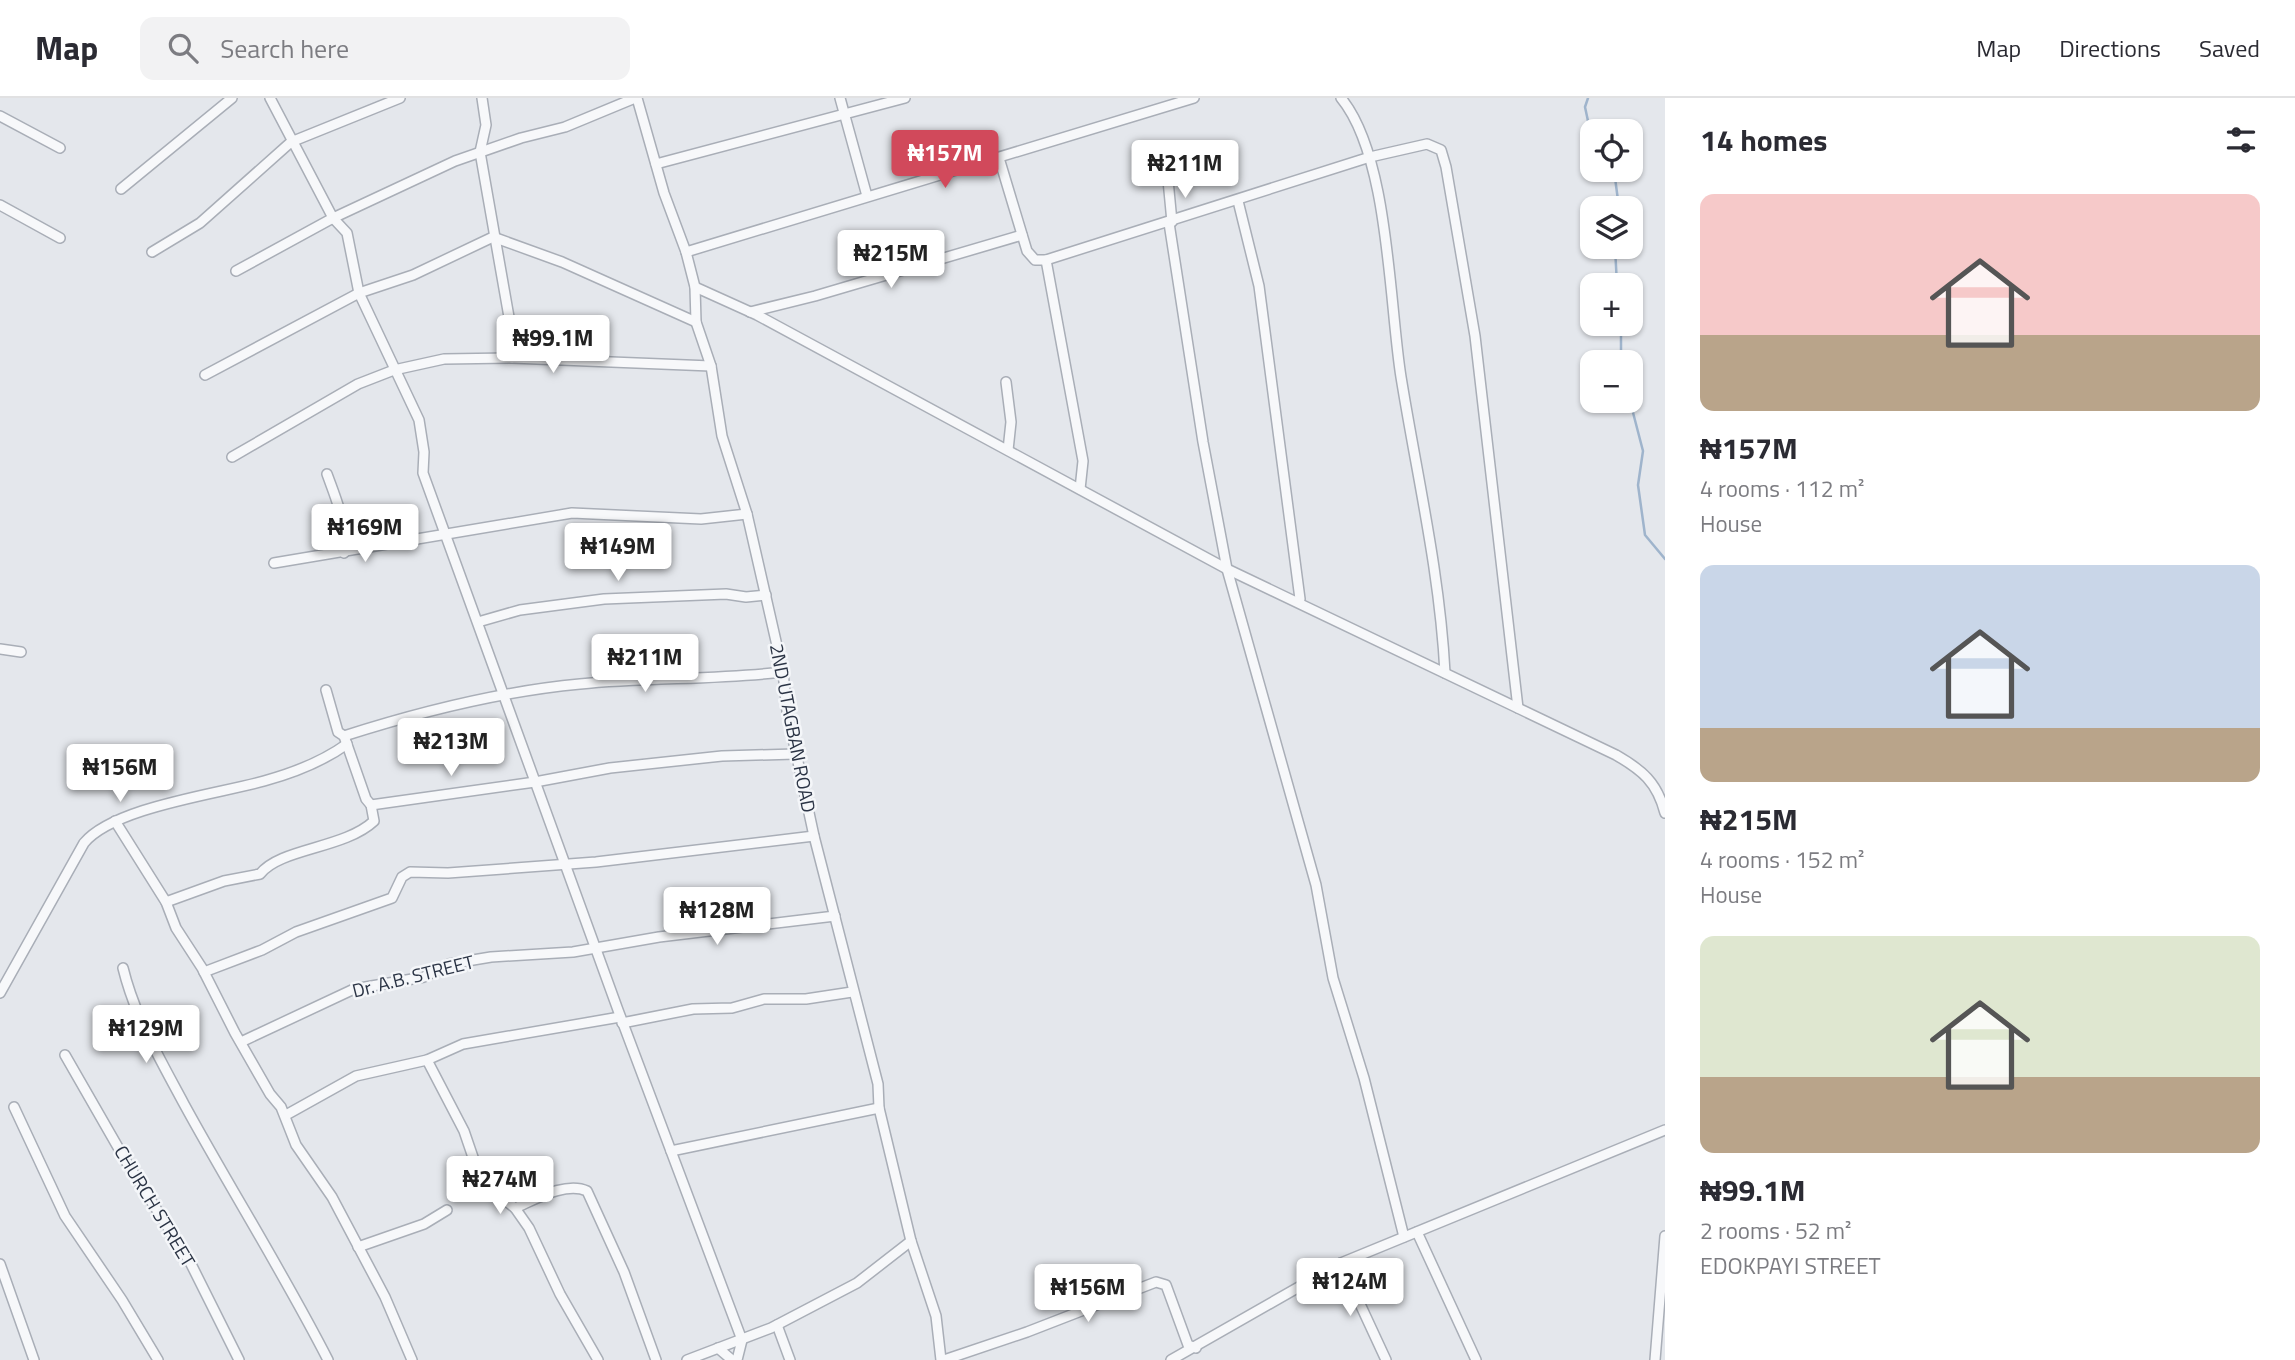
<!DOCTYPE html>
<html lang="en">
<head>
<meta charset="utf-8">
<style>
  :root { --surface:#fff; --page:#f2f2f3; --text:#2b2b33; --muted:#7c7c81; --line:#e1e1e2; --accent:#d1495b }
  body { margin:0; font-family:"Titillium Web",sans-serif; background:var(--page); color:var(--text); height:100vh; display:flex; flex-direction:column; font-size:26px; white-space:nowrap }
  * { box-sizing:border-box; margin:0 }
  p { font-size:23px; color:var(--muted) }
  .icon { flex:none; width:38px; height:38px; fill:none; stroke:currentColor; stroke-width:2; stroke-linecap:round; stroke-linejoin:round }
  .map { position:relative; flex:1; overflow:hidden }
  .panel { display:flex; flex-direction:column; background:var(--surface); width:630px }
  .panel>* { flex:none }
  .fabs { position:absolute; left:1580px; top:21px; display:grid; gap:14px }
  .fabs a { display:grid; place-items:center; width:63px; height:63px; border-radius:14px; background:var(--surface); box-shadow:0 2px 5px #0004; font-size:35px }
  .price { position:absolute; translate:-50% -60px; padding:0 16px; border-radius:7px; background:#fff; color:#222; font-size:23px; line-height:46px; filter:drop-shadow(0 2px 4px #0008) }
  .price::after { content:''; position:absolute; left:50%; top:42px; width:21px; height:16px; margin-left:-10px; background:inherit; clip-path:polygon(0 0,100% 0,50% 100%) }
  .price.selected { background:var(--accent); color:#fff }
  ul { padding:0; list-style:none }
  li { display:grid; align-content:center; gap:14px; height:371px; padding:0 35px }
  li span { display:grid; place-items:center; height:217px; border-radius:14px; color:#555 }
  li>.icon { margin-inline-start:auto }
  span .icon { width:126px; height:126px; fill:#fffc; stroke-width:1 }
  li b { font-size:30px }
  h2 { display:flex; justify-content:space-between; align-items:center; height:84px; padding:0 35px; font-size:30px }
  header { display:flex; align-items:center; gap:42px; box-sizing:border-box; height:98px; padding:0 35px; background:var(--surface); border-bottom:2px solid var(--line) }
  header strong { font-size:33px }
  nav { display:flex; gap:38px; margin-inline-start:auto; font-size:24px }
  .search { width:490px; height:63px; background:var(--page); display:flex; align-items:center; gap:18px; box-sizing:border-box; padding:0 24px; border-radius:14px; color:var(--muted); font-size:26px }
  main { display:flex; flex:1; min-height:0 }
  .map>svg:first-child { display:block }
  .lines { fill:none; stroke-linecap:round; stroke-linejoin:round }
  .stream { stroke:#9fb4cc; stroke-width:2.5 }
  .minor-casing { stroke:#a9aeb7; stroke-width:12 }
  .minor { stroke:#f7f8fa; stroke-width:9 }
  .labels { text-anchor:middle; stroke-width:5; stroke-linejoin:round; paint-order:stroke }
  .street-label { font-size:19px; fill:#2b3445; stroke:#f4f6f9 }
</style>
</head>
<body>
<header>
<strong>Map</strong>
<div class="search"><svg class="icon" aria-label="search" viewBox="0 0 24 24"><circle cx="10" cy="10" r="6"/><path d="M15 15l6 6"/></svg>Search here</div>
<nav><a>Map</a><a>Directions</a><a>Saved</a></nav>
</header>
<main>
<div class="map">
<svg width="1665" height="1262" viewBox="0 0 1665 1262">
  <rect width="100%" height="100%" fill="#e4e7ec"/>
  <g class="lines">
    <g class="stream">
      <path d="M 1588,0 L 1585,9 L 1588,23 L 1604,33"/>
      <path d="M 1614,72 L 1619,110"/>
      <path d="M 1615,149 L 1617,187"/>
      <path d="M 1621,264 L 1621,226"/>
      <path d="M 1630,303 L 1643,353 L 1638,387 L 1645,437 L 1665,461"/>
    </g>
    <defs>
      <g id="minor">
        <path d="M 270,0 L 333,120 L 347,135 L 359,195 L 419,322 L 424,354 L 423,375 L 618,912 L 742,1242"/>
        <path d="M 482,0 L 486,27 L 480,54 L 509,219 L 512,260"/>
        <path d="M 637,0 L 664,95 L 686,154 L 695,189 L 696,224 L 711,268 L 722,338 L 747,416 L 783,574 L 787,613 L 814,738 L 878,986 L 879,1010 L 911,1143 L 936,1218 L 941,1262"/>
        <path d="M 840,0 L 867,98"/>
        <path d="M 1341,0 C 1389,58 1389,204 1401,279 C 1417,378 1440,475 1445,575"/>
        <path d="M 0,18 L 60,50"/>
        <path d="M 999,60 L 1027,153 L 1035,162 L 1046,162 L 1370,59 L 1427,46 L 1441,52 L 1446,69 L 1475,238 L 1518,610"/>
        <path d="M 656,66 L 905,0"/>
        <path d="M 1168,82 L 1172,124"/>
        <path d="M 121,91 L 232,0"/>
        <path d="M 1238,103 L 1259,188 L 1300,501"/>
        <path d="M 0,107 L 60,140"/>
        <path d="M 1169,125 L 1203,344 L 1227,471 L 1316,787 L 1333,880 L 1364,980 L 1404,1139"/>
        <path d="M 152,154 L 200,125 L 291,44 L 400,0"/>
        <path d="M 686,154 L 1194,0"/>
        <path d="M 1046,162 L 1083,363 L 1080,391"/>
        <path d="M 236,173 L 333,120 L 455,63 L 521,40 L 565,29 L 635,0"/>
        <path d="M 695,189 L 757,217 L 1227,471 L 1616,657 C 1642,672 1657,684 1665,715"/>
        <path d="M 750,214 L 815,198 L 1022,137"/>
        <path d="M 205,277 L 359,195 L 413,177 L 493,139 L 562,164 L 696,224"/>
        <path d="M 1006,284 L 1011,324 L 1008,352"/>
        <path d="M 232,359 L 358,286 L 394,272 L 444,261 L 512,260 L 711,268"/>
        <path d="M 327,376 C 336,401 348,428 344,455"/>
        <path d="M 274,465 L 572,415 L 701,421 L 747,416"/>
        <path d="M 478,524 L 520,512 L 604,501 L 726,496 L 746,499 L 766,497"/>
        <path d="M 0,551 L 21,554"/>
        <path d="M 344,638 C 416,615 504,593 580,586 C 647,579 716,582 783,574"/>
        <path d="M 371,707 L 535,684 L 610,670 L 722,658 L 795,656"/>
        <path d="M 115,723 L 166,804 L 176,830 L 202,870 L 235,935 L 270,996 L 281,1009 L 296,1047 L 332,1099 L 385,1199 L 412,1262"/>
        <path d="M 166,804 L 224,783 L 260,776 C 280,750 344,751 374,723 L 371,707 L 366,701 L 344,638 L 338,634 L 326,592"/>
        <path d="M 123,870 C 135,919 160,961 184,1006 C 231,1092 283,1174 328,1262"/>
        <path d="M 204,874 L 262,852 L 296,834 L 392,800 L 402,779 L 410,774 L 448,775 L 596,764 L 814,738"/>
        <path d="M 0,895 L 84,745 C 114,709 218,696 264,683 C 293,675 322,664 347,646"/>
        <path d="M 622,925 L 693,911 L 732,910 L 764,901 L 806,901 L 852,894"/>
        <path d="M 241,944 L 354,891 L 424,879 L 449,866 L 491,859 L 573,854 L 659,839 L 835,818"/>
        <path d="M 65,957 L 127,1065 L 190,1164 L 239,1262"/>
        <path d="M 427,962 L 464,1033 L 476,1068 L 490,1090 L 515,1110 L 529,1130 L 560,1196 L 598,1262"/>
        <path d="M 14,1009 L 65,1118 L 122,1202 L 158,1262"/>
        <path d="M 286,1017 L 356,978 L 427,962 L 463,946 L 620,919"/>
        <path d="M 671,1053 L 879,1010"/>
        <path d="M 515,1110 C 534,1102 566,1083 587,1093 L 624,1174 L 656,1262"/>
        <path d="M 1417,1134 L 1476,1262"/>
        <path d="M 358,1149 L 424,1126 L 447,1112"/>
        <path d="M 1341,1165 L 1386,1262"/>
        <path d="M 0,1166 L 34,1262"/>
        <path d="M 777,1227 L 790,1262"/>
        <path d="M 718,1250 L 732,1262"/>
        <path d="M 687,1262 L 771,1230 L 857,1185 L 911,1143"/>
        <path d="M 737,1262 L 742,1242"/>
        <path d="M 944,1262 L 1027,1234 L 1156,1184 L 1166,1187 L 1188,1247 L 1196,1250"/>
        <path d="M 1171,1262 L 1341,1165 L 1665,1032"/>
        <path d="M 1655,1262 L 1665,1138"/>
      </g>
    </defs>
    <use href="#minor" class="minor-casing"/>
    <use href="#minor" class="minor"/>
  </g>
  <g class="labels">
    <g class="street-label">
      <text transform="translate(793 630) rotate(79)" y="7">2ND UTAGBAN ROAD</text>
      <text transform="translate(413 878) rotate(-14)" y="7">Dr. A.B. STREET</text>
      <text transform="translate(155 1108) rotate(59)" y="7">CHURCH STREET</text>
    </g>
  </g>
</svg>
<div class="fabs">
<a><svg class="icon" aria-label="locate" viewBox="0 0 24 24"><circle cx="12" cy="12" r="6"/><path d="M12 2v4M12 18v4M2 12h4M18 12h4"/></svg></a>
<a><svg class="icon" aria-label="layers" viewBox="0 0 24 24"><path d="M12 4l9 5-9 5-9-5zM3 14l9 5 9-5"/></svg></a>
<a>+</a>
<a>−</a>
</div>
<b class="price selected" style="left:945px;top:92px">₦157M</b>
<b class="price" style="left:1185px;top:102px">₦211M</b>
<b class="price" style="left:891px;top:192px">₦215M</b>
<b class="price" style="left:553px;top:277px">₦99.1M</b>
<b class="price" style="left:365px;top:466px">₦169M</b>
<b class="price" style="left:618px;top:485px">₦149M</b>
<b class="price" style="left:645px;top:596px">₦211M</b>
<b class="price" style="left:451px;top:680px">₦213M</b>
<b class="price" style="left:120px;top:706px">₦156M</b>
<b class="price" style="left:717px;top:849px">₦128M</b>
<b class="price" style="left:146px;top:967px">₦129M</b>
<b class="price" style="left:500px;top:1118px">₦274M</b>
<b class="price" style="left:1350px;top:1220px">₦124M</b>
<b class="price" style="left:1088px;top:1226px">₦156M</b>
</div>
<section class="panel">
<h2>14 homes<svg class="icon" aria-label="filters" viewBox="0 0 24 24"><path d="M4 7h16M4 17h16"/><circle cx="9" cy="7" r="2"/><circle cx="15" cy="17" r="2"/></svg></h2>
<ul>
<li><span style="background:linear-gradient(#f6c9c9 65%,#b9a48a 0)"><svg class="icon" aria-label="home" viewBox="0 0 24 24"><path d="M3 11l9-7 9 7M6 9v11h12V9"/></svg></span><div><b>₦157M</b><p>4 rooms · 112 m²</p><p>House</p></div></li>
<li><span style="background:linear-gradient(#c9d6e8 75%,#b9a48a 0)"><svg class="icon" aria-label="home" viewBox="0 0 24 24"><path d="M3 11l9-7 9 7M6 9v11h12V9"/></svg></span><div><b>₦215M</b><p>4 rooms · 152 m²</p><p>House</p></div></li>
<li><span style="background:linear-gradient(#dfe7d0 65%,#b9a48a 0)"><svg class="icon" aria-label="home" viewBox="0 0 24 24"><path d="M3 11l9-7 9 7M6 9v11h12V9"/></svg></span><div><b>₦99.1M</b><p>2 rooms · 52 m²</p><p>EDOKPAYI STREET</p></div></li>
</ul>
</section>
</main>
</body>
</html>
